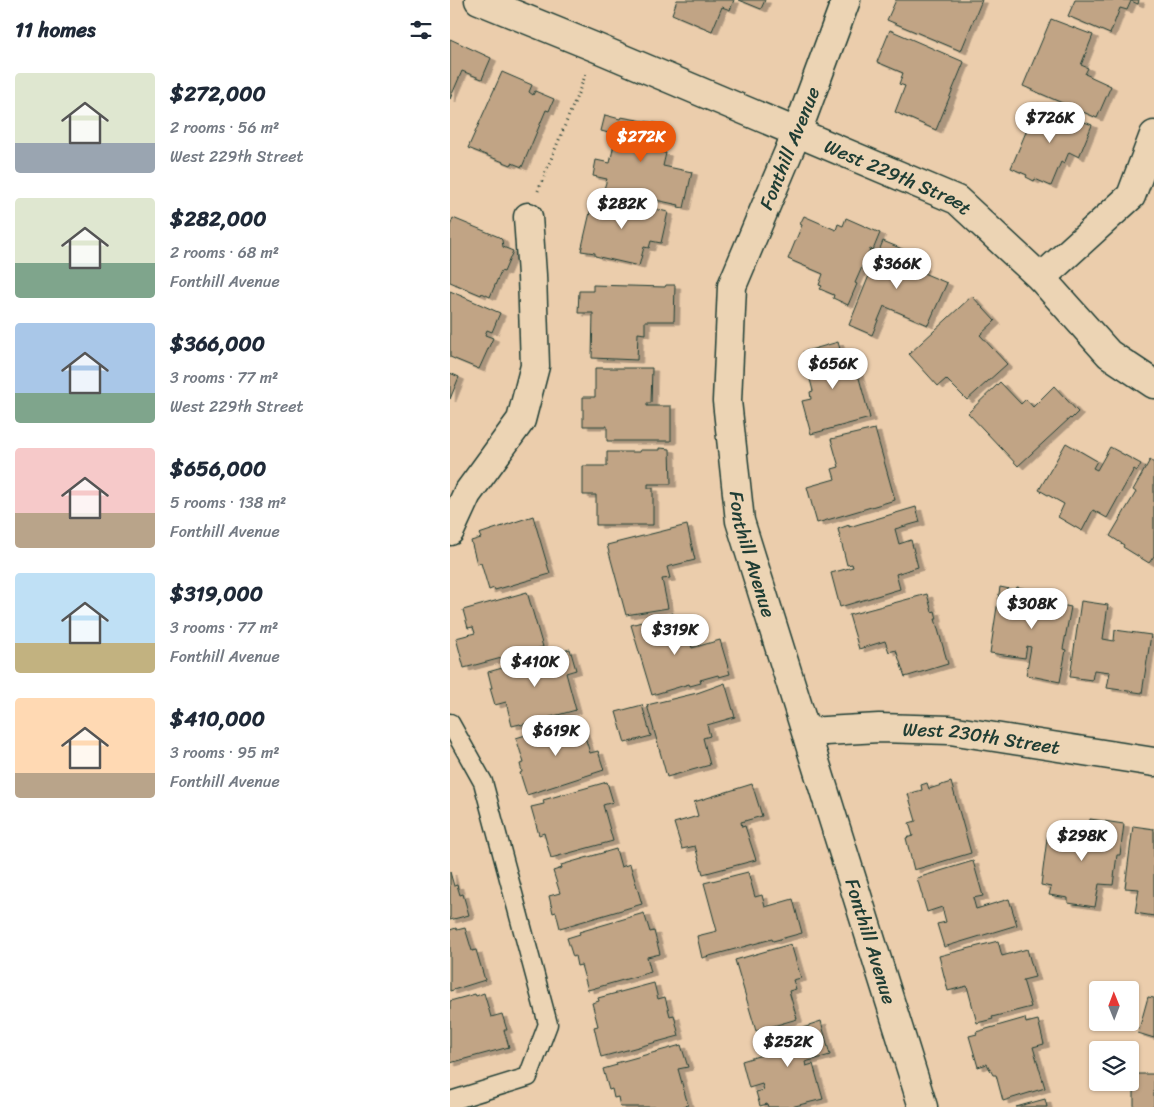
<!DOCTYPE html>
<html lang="en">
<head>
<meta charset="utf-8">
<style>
  :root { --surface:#fff; --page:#f6f6f7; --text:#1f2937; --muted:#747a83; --accent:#ea580c }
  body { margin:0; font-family:Sriracha,sans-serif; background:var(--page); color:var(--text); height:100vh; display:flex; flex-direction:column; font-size:19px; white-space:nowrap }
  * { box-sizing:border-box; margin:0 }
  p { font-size:16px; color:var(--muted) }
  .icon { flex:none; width:28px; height:28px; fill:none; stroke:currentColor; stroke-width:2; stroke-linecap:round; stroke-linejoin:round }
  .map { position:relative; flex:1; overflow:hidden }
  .details { display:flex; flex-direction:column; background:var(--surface); width:450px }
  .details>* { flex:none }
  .needle { width:32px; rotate:359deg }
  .controls { position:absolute; left:639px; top:981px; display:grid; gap:10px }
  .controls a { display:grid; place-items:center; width:50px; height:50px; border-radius:5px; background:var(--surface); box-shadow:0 1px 4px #0004; font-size:25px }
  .price { position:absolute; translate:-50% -42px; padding:0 11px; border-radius:18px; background:#fff; color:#222; font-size:16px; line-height:32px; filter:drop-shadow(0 1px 2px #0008) }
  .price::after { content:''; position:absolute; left:50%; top:30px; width:15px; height:11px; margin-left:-8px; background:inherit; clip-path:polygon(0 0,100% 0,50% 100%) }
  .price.selected { background:var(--accent); color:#fff }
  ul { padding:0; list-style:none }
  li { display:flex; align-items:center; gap:15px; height:125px; padding:0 15px }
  li span { display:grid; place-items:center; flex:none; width:140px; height:100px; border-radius:5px; color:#555 }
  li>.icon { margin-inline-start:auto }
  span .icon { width:60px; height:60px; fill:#fffc; stroke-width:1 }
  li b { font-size:21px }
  h2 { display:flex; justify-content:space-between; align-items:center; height:60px; padding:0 15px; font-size:21px }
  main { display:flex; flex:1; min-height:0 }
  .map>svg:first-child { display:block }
  .building { fill:#c1a485; stroke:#1f3d34; filter:url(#shadow) }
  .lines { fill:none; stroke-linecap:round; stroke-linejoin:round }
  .service-casing { stroke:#1f3d34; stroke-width:21 }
  .minor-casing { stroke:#1f3d34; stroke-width:31 }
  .path { stroke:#1f3d34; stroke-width:3; stroke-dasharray:1 4; stroke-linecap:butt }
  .service { stroke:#ecd4b4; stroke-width:18 }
  .minor { stroke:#ecd4b4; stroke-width:28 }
  .labels { text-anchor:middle; stroke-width:5; stroke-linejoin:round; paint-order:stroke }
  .street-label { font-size:19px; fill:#1f3d34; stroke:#ecd4b4 }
</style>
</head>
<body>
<main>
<section class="details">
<h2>11 homes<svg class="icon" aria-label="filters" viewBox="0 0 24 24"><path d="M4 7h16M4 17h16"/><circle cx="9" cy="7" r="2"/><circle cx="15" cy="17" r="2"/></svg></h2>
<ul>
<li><span style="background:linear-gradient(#dfe7d0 70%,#9aa5b1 0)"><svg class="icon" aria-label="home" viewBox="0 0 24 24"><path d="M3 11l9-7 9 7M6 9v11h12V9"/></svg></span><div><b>$272,000</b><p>2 rooms · 56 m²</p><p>West 229th Street</p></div></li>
<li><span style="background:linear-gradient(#dfe7d0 65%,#7fa58c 0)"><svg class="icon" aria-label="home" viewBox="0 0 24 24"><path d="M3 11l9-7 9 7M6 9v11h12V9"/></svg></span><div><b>$282,000</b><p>2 rooms · 68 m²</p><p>Fonthill Avenue</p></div></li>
<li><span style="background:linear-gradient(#a9c7e8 70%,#7fa58c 0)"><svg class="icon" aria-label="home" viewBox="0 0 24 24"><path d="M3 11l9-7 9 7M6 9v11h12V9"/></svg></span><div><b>$366,000</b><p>3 rooms · 77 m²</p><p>West 229th Street</p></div></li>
<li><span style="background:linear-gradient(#f6c9c9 65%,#b9a48a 0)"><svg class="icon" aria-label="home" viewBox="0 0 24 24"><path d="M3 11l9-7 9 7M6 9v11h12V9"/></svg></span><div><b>$656,000</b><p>5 rooms · 138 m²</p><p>Fonthill Avenue</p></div></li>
<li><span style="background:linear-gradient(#bfe0f5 70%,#c2b280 0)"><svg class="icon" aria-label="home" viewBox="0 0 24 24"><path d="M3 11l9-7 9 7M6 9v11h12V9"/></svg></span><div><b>$319,000</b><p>3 rooms · 77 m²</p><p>Fonthill Avenue</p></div></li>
<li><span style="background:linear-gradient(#ffd9b3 75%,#b9a48a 0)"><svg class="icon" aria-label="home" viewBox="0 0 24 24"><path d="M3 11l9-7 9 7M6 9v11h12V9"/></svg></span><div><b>$410,000</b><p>3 rooms · 95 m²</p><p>Fonthill Avenue</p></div></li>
</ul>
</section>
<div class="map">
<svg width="704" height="1107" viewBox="0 0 704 1107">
  <defs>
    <filter id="shadow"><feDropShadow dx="5.5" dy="3" stdDeviation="0" flood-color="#0004"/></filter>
  </defs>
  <rect width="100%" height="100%" fill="#ebcdac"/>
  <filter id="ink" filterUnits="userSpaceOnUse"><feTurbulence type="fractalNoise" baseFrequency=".02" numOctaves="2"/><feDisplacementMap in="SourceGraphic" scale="10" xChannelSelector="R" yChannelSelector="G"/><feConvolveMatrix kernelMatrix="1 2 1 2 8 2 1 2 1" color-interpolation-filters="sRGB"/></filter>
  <g filter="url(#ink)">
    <g class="building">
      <path d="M 227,0 L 284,0 L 280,10 L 272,7 L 262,31 L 222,14 Z"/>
      <path d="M 289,0 L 315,0 L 311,9 Z"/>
      <path d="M 446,0 L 532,0 L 511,51 L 437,20 Z"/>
      <path d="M 625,0 L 689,0 L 688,4 L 681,1 L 677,10 L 670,8 L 660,34 L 618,16 Z"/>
      <path d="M 601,19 L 643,35 L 631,65 L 638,68 L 635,74 L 661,86 L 647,118 L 573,86 Z"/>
      <path d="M 440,30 L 514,62 L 486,130 L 445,112 L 455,86 L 449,84 L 453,73 L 427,62 Z"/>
      <path d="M 0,39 L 41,58 L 32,79 L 12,71 L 0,99 Z"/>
      <path d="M 52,72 L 82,85 L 79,92 L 83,95 L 85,91 L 104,99 L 99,111 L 96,110 L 72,167 L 62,163 L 61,165 L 18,148 Z"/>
      <path d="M 588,103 L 642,125 L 629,157 L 619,152 L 614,164 L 611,162 L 601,186 L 585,179 L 584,181 L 576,177 L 577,175 L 561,168 Z"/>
      <path d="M 155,115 L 170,119 L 171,117 L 216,125 L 209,152 L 216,153 L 213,166 L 242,172 L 234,208 L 228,207 L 229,205 L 154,189 L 157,179 L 143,176 L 146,160 L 160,163 L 166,135 L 151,131 Z"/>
      <path d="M 144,195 L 218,212 L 211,243 L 201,241 L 199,248 L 194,247 L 189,266 L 145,256 L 145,253 L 131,251 Z"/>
      <path d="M 354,216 L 386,230 L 388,224 L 393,226 L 396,218 L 430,233 L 423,250 L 420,249 L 405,283 L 407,284 L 398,305 L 383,298 L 384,295 L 370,289 L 372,286 L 369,285 L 373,274 L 338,259 L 352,225 L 350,224 Z"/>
      <path d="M 3,218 L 49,237 L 52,240 L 53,247 L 63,251 L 54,272 L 51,271 L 40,297 L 32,293 L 31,295 L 0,282 L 0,226 Z"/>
      <path d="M 433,241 L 467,255 L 463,263 L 473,267 L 471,272 L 497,283 L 478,325 L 434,306 L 422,335 L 399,325 Z"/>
      <path d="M 143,285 L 215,287 L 216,285 L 225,285 L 224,321 L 195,321 L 195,334 L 188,333 L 187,360 L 142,358 L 143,313 L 128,313 L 129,291 L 143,291 Z"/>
      <path d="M 0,291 L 50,313 L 42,332 L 37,330 L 35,335 L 43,338 L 29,369 L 0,357 Z"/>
      <path d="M 522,296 L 545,321 L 530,335 L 557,364 L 517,400 L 496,379 L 488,386 L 459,354 Z"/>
      <path d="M 388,342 L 394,364 L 404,360 L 420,418 L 361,434 L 352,401 L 361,399 L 360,392 L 363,391 L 353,352 Z"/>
      <path d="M 145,368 L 202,368 L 201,403 L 197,403 L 197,406 L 221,406 L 221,441 L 157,441 L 157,426 L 133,426 L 133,397 L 145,397 Z"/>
      <path d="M 0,373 L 9,377 L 0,399 Z"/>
      <path d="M 550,382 L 571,404 L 576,399 L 583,407 L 604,386 L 628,412 L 621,419 L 620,418 L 568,466 L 518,413 Z"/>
      <path d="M 425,429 L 445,500 L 367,523 L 357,487 L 385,479 L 382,469 L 389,467 L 381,439 Z"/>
      <path d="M 616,443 L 647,461 L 643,468 L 647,470 L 660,447 L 691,464 L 687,471 L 684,469 L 657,518 L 643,510 L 632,531 L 608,517 L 614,504 L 589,490 Z"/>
      <path d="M 210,448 L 220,449 L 221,484 L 198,484 L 198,488 L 203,488 L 203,525 L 146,525 L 146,495 L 133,495 L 133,466 L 157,466 L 157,452 L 189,452 L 190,450 L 210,450 Z"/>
      <path d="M 700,460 L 704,463 L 704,556 L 699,563 L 673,547 L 674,545 L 660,536 L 686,492 L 683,490 Z"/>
      <path d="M 466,507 L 470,522 L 445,529 L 449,544 L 461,540 L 468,567 L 446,574 L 450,589 L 390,607 L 381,573 L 403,567 L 402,564 L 397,565 L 388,529 L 399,525 L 399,527 Z"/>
      <path d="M 83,516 L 100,574 L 45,590 L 44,588 L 39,590 L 31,563 L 27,564 L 21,541 L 31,538 L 29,534 Z"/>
      <path d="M 237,525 L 245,560 L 217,567 L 220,578 L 212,579 L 218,608 L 176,615 L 157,545 Z"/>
      <path d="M 550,587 L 565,590 L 567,587 L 577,589 L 579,592 L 579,589 L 608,594 L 606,604 L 621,607 L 613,649 L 616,650 L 610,682 L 576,675 L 581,647 L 577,646 L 575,658 L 540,653 Z"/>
      <path d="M 77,592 L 93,647 L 14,668 L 6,638 L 25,633 L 23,627 L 18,628 L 13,610 Z"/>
      <path d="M 477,594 L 482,612 L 485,611 L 487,619 L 485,619 L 498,664 L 455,677 L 446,650 L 439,652 L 435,641 L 409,649 L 399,615 Z"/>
      <path d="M 631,601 L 658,605 L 653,639 L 664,641 L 665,630 L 701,635 L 692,693 L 657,688 L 660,672 L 644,670 L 642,680 L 620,677 Z"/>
      <path d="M 223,613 L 231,640 L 239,638 L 242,648 L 270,640 L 280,674 L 269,677 L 268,675 L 250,680 L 251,683 L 240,686 L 239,684 L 202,695 L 181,625 Z"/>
      <path d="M 120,649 L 126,670 L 116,673 L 126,710 L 71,725 L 70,724 L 62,726 L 56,702 L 45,705 L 40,688 L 42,688 L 38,672 Z"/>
      <path d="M 275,683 L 285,717 L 257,725 L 260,736 L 253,738 L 260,765 L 217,777 L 197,705 L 247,693 Z"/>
      <path d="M 192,705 L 201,736 L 175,743 L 166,712 Z"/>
      <path d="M 129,718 L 140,753 L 148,751 L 154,770 L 77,795 L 70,773 L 72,772 L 70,764 L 74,763 L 66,738 Z"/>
      <path d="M 157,782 L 163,802 L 153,805 L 163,841 L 101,858 L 94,833 L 89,835 L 81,807 L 94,804 L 93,800 Z"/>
      <path d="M 501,782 L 521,853 L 464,870 L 456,838 L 463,836 L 459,823 L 466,821 L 458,794 L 472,790 L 471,785 L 477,783 L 479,789 Z"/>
      <path d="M 302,784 L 312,816 L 291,822 L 292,827 L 295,826 L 306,860 L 253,874 L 245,846 L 232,849 L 224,823 L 248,816 L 244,802 Z"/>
      <path d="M 640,819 L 674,824 L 670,855 L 667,855 L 663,885 L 649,884 L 645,907 L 618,903 L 618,898 L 599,895 L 601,887 L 591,885 L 598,831 L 634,836 L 633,839 L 637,840 Z"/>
      <path d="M 683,826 L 704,829 L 704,916 L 685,913 L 689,889 L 675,888 Z"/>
      <path d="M 166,849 L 171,867 L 180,864 L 192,904 L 110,928 L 106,912 L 103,913 L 99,896 L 110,893 L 103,871 L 112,868 L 111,865 Z"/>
      <path d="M 523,861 L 533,896 L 523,898 L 526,909 L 559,899 L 567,925 L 494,947 L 487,924 L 496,922 L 492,907 L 477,912 L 467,878 Z"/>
      <path d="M 0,872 L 4,886 L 7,885 L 10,895 L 13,894 L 19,915 L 0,920 Z"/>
      <path d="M 298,872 L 305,897 L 312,895 L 315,907 L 343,899 L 352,933 L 323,941 L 322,939 L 252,958 L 247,936 L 267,931 L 254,883 Z"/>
      <path d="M 194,913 L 200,932 L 204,931 L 210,954 L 197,957 L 201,972 L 138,990 L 131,965 L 127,966 L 125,956 L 123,957 L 117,938 L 130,934 L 129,932 Z"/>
      <path d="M 6,928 L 7,930 L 15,928 L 22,951 L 26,950 L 35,980 L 0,991 L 0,930 Z"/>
      <path d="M 548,941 L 552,956 L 577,949 L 585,977 L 573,980 L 581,1007 L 542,1017 L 543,1019 L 527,1023 L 517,986 L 498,991 L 489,956 Z"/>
      <path d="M 341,944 L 351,978 L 343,980 L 346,989 L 339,991 L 347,1019 L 306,1031 L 285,960 Z"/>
      <path d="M 204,983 L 208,999 L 215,997 L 220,1016 L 224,1015 L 229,1036 L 151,1057 L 144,1027 L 148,1026 L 142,1003 L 149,1001 L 148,998 Z"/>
      <path d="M 34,993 L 41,1017 L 52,1014 L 57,1030 L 54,1030 L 59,1047 L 0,1063 L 0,1001 L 25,994 L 26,996 Z"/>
      <path d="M 698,997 L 704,998 L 704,1038 L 688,1033 Z"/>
      <path d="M 575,1018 L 576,1023 L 588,1020 L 594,1044 L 583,1047 L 595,1088 L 553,1101 L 546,1075 L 543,1075 L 537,1064 L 528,1067 L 519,1036 L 527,1034 L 526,1032 Z"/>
      <path d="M 371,1021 L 380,1055 L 355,1062 L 356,1066 L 363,1064 L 373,1099 L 341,1107 L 318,1107 L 317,1104 L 310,1106 L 306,1092 L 314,1090 L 312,1084 L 299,1088 L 292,1061 L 315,1054 L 311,1040 L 359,1026 L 359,1025 Z"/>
      <path d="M 231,1045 L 238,1067 L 228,1069 L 238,1105 L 231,1107 L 170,1107 L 168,1097 L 164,1098 L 162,1089 L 159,1090 L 153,1069 L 167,1065 L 166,1063 Z"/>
      <rect x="684" y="1074" width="20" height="33"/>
      <path d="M 595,1099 L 597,1107 L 566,1107 Z"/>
    </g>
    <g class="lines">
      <defs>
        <path id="service" d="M 0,723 L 33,782 L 98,1024 L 78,1077 L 0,1101"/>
        <g id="minor">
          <path id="s1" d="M 29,0 L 147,48 L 507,200 L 591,278 L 659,354 L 704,384"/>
          <path id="s2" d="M 396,0 L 347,132 L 282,286 L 277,401 L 290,521 L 473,1107"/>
          <path d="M 591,278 L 681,196 L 704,135"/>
          <path d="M 0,531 L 17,494 L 71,420 L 85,366 L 82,275 L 78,217"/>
          <path id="s3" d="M 357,732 L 429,728 L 500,730 L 704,762"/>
        </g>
      </defs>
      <use href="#service" class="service-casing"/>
      <use href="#minor" class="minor-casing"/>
      <path class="path" d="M 88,191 L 136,74"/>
      <use href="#service" class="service"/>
      <use href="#minor" class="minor"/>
    </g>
  </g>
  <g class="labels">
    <g class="street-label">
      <text transform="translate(339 148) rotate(-68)" y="7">Fonthill Avenue</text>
      <text dy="7" stroke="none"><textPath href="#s1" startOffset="455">West 229th Street</textPath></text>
      <text dy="7" stroke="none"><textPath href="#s2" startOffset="579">Fonthill Avenue</textPath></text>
      <text dy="7" stroke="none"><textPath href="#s3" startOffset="175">West 230th Street</textPath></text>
      <text dy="7" stroke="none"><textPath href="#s2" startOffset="984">Fonthill Avenue</textPath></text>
    </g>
  </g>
</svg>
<div class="controls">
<a><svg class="needle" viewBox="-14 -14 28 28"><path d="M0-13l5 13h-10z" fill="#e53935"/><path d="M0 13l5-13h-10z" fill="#747a83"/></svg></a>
<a><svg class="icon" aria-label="layers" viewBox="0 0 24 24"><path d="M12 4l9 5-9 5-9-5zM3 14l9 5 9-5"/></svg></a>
</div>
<b class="price" style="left:600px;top:144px">$726K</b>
<b class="price selected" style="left:191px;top:163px">$272K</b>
<b class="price" style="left:172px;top:230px">$282K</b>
<b class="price" style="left:447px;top:290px">$366K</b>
<b class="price" style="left:383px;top:390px">$656K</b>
<b class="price" style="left:582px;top:630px">$308K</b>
<b class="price" style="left:225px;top:656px">$319K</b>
<b class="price" style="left:85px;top:688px">$410K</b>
<b class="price" style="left:106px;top:757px">$619K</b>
<b class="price" style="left:632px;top:862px">$298K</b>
<b class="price" style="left:338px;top:1068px">$252K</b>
</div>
</main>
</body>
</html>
